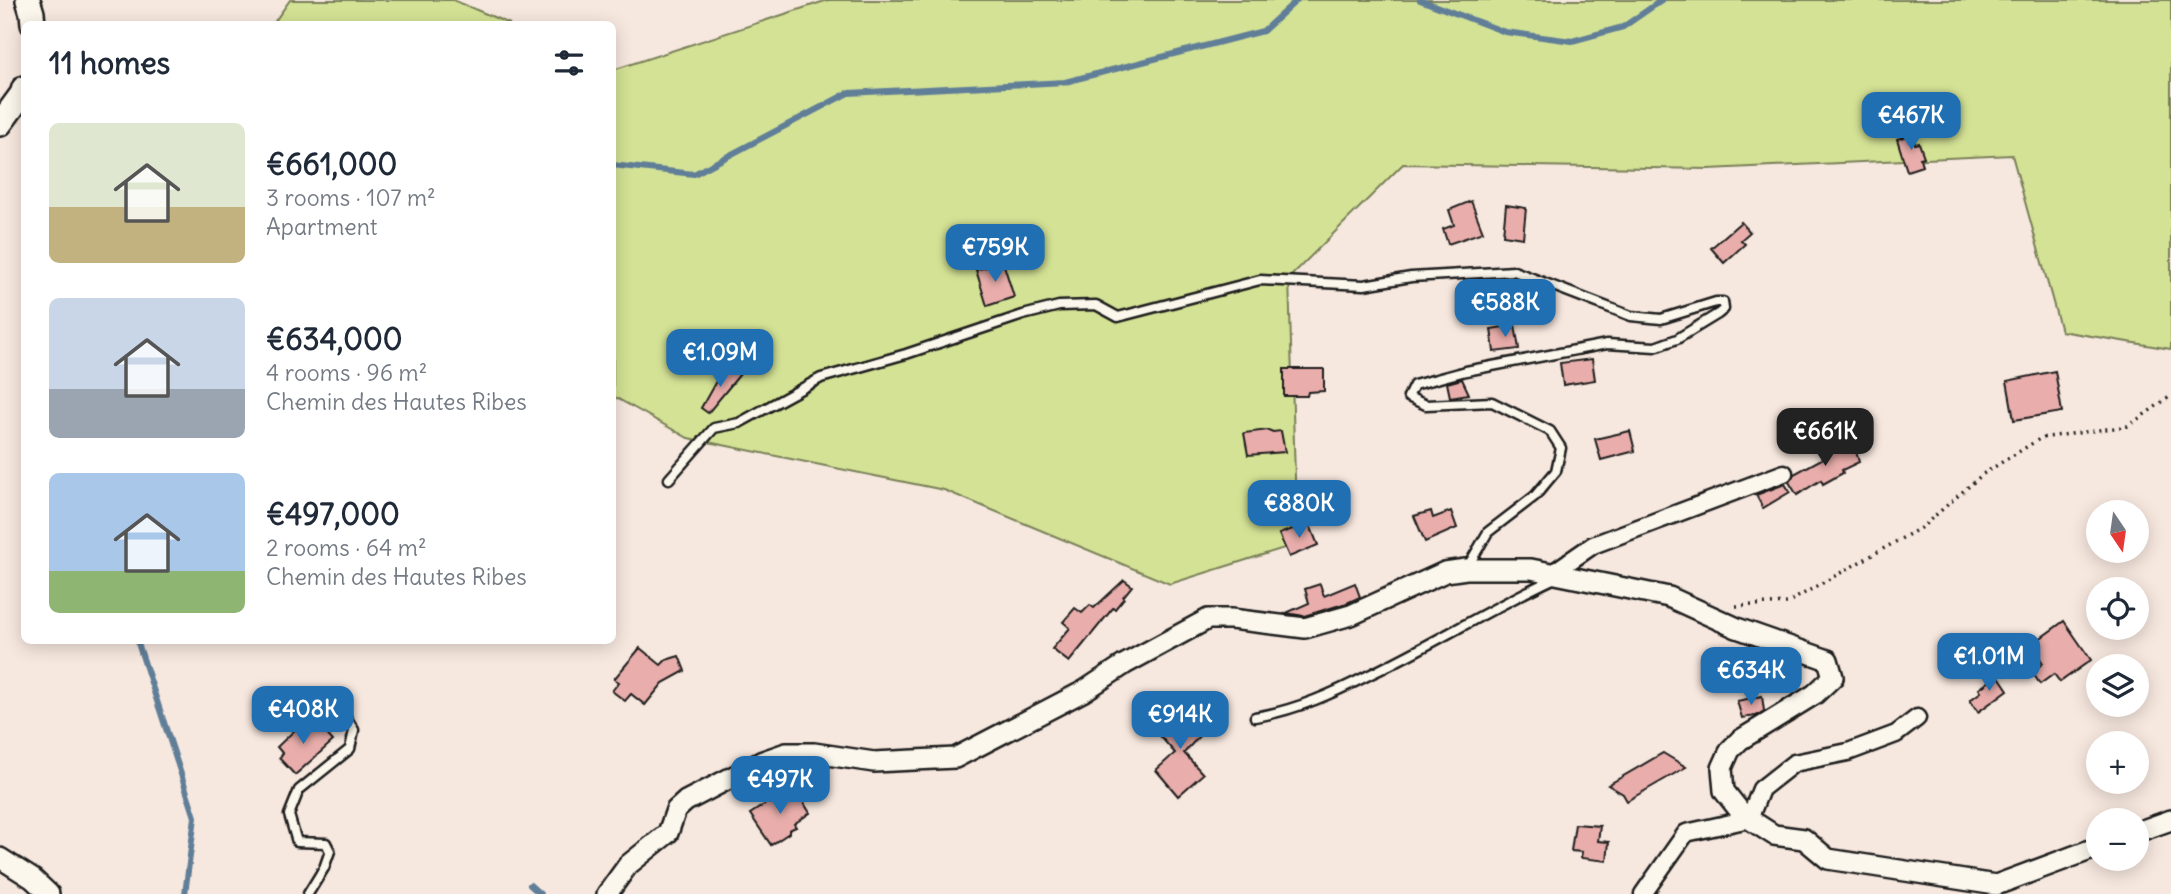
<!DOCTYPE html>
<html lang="en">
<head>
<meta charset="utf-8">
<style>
  :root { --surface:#fff; --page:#f6f6f7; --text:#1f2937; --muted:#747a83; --accent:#1f6fb2 }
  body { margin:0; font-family:Delius,sans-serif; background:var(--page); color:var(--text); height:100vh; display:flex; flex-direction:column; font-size:26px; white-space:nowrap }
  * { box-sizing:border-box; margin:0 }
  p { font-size:23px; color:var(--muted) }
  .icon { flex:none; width:38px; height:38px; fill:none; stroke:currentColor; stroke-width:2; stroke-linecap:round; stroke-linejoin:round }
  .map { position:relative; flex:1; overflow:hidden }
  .sheet { position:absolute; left:21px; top:21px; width:595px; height:623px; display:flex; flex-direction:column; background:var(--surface); border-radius:10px; box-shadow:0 4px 18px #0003 }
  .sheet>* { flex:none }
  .needle { width:46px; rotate:167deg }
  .fabs { position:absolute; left:2086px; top:500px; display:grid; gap:14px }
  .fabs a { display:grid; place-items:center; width:63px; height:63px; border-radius:50%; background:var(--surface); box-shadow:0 4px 18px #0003; font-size:35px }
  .price { position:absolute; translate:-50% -60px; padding:0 16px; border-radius:14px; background:var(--accent); color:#fff; font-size:23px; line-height:46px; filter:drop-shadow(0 2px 4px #0008) }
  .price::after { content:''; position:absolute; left:50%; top:42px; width:21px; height:16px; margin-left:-10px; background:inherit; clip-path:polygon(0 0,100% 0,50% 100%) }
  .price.current { background:#222; color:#fff }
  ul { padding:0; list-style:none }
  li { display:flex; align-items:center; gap:21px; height:175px; padding:0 28px }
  li span { display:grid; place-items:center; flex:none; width:196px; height:140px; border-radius:10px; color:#555 }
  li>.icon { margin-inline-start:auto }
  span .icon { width:84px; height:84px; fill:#fffc; stroke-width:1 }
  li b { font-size:30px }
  h2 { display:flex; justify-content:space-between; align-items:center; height:84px; padding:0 28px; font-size:30px }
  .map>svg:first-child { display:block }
  .green { fill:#d4e295; stroke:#787f58; stroke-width:2 }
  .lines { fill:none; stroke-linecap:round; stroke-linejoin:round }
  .stream { stroke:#607e98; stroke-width:6 }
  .building { fill:#e9aeab; stroke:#1c1c1c; stroke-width:2 }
  .service-casing { stroke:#1c1c1c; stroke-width:13 }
  .minor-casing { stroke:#1c1c1c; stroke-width:21 }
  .tertiary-casing { stroke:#1c1c1c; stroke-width:24 }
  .secondary-casing { stroke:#1c1c1c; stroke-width:28 }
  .path { stroke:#1c1c1c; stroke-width:3.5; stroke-dasharray:2 5; stroke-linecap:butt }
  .service { stroke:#fbf7ec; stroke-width:8 }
  .minor { stroke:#fbf7ec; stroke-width:16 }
  .tertiary { stroke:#fbf7ec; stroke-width:19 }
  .secondary { stroke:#fbf7ec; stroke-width:23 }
</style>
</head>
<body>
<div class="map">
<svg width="2171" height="894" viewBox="0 0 2171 894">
  <rect width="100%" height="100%" fill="#f7e8df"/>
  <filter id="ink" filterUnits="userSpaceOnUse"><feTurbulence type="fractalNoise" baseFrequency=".0143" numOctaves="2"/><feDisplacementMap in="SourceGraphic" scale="14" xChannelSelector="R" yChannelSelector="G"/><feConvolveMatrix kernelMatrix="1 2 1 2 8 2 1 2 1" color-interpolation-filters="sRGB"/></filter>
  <g filter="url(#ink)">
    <g class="green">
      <path d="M 290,0 L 453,0 L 510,24 L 273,24 Z"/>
      <path d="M 828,0 L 2171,0 L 2171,349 L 2061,331 L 2012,155 L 1709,169 L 1403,164 L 1289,278 L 1297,544 L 1170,584 L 944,490 L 688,438 L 613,396 L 612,68 L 616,69 Z"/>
    </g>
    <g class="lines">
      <g class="stream">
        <path d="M 1420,0 L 1505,32 L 1572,41 L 1623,27 L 1662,0"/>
        <path d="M 612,165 L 694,174 L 848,93 L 1065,82 L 1263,31 L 1297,0"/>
        <path d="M 137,640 L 195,817 L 185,894"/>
        <path d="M 530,885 L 540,894"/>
      </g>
    </g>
    <g class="building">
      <path d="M 1913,134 L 1915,144 L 1919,143 L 1924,157 L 1920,158 L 1922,166 L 1907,171 L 1897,139 Z"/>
      <path d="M 1471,201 L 1483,232 L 1448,244 L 1443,229 L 1454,225 L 1449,210 Z"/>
      <path d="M 1506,205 L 1526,208 L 1523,238 L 1503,235 Z"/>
      <path d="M 1741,222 L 1750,232 L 1741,240 L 1745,244 L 1724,263 L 1711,248 Z"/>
      <path d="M 1003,262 L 1014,297 L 987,306 L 976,270 Z"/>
      <path d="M 1515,325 L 1519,349 L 1494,352 L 1491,329 Z"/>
      <path d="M 1592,359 L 1595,380 L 1563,385 L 1560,363 Z"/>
      <path d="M 745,368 L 708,413 L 701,408 L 720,374 Z"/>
      <path d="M 1284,369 L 1324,369 L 1324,391 L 1308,392 L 1307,396 L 1284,396 Z"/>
      <path d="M 2055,371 L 2062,412 L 2014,420 L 2007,381 Z"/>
      <path d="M 1462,379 L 1469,394 L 1450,397 L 1447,383 Z"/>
      <path d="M 1268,430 L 1273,432 L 1281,431 L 1285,452 L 1248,455 L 1244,433 Z"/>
      <path d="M 1630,431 L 1635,451 L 1601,460 L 1595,439 Z"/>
      <path d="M 1853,441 L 1859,462 L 1842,470 L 1843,473 L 1823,484 L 1821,480 L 1797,495 L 1789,482 L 1794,474 L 1829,455 L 1828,451 Z"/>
      <path d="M 1785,484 L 1790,492 L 1763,508 L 1756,495 Z"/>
      <path d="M 1431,511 L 1433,518 L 1451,511 L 1457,528 L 1425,542 L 1414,516 Z"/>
      <path d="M 1309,523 L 1318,545 L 1289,557 L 1279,534 Z"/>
      <path d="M 1124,580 L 1132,586 L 1123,597 L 1124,598 L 1115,609 L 1113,608 L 1069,662 L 1052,649 L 1070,628 L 1063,622 L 1075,608 L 1082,613 L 1090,605 L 1094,608 Z"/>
      <path d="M 1355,583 L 1360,597 L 1347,603 L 1304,616 L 1286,613 L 1309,603 L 1305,589 L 1320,584 L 1324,596 Z"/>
      <path d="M 2064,621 L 2091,660 L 2060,682 L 2054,674 L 2040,684 L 2032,672 L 2043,663 L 2031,645 Z"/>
      <path d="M 640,648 L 661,665 L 666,660 L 679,656 L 685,671 L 663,683 L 645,705 L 631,694 L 625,701 L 612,691 L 619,682 L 614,679 Z"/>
      <path d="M 1998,675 L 2008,690 L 1978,712 L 1970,700 L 1981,692 L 1979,689 Z"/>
      <path d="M 1762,696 L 1764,711 L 1756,716 L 1742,718 L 1737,701 Z"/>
      <path d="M 1174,712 L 1209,725 L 1184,753 L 1203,774 L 1178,796 L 1156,770 L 1175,753 L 1153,728 Z"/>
      <path d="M 315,721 L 333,741 L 295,775 L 279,758 L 283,754 L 277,747 L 301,724 L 308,728 Z"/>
      <path d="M 1663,753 L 1686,767 L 1627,801 L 1623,794 L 1608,785 Z"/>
      <path d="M 796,790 L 810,813 L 794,824 L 796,827 L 789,830 L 789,833 L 771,845 L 750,814 L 776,797 L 779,800 Z"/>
      <path d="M 1575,824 L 1600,826 L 1598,841 L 1609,842 L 1607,861 L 1581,858 L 1582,852 L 1571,851 Z"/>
    </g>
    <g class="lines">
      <defs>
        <g id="service">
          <path d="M 669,479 L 714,428 L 739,423 L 821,378 L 906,354 L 1023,315 L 1059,306 L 1096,305 L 1118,317 L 1260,280 L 1364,285 L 1411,277 L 1514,271 L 1631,316 L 1661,319 L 1716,302 L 1723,302 L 1724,309 L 1718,314 L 1677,339 L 1655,347 L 1607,344 L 1466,371 L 1414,385 L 1408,397 L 1426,405 L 1492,402 L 1550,431 L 1561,448 L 1556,471 L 1535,496 L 1488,532 L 1468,566"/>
          <path d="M 1255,717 C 1297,710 1334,693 1371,674 C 1433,644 1491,608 1553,579"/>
          <path d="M 308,894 L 324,868 L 330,851 L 326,843 L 297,842 L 289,815 L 299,790 L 350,749 L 354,730 C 341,710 338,698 313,697"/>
        </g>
        <g id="minor">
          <path d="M 1554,572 L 1593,545 L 1784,473"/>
          <path d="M 1643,894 L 1686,833 L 1749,819 L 1761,789 L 1794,763 L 1848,752 L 1896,734 L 1917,718"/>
        </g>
        <g id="tertiary">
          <path d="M 2137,832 L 2171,820"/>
          <path d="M 0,858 L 33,879 L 49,894"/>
          <path d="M 607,894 L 628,865 L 668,833 L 676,810 L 686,801 L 763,761 L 786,753 L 814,753 L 874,762 L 955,758 L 1084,691 L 1125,664 L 1208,619 L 1231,619 L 1305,628 L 1351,615 L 1445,572 L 1466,569 L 1531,569 L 1669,597 L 1737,628 L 1828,660 L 1833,677 L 1815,694 L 1740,740 L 1730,750 L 1722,768 L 1724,791 L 1743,815 L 1774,835 L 1804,839 L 1828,859 L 1996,885 L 2098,847"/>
        </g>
        <g id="secondary">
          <path d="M 28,0 L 32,13 L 33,24"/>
          <path d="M 0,124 L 22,94 L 24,88"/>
        </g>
      </defs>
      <use href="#service" class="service-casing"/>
      <use href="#minor" class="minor-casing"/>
      <use href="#tertiary" class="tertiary-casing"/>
      <use href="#secondary" class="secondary-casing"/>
      <path class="path" d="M 1736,606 L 1787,603 L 1922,527 L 1983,474 L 2041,438 L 2128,426 L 2171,396"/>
      <use href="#service" class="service"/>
      <use href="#minor" class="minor"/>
      <use href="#tertiary" class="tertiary"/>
      <use href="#secondary" class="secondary"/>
    </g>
  </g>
</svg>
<div class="fabs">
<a><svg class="needle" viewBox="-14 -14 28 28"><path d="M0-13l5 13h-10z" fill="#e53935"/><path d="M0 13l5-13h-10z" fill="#747a83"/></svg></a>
<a><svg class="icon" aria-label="locate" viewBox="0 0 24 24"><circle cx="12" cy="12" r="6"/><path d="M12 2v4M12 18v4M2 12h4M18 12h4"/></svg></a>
<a><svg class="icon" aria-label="layers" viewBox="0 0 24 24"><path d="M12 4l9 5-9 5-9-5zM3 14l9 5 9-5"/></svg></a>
<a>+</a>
<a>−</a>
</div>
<b class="price" style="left:1911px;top:152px">€467K</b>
<b class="price" style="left:995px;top:284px">€759K</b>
<b class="price" style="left:1505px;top:339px">€588K</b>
<b class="price" style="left:720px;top:389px">€1.09M</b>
<b class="price current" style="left:1825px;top:468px">€661K</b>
<b class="price" style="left:1299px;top:540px">€880K</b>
<b class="price" style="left:1989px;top:693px">€1.01M</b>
<b class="price" style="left:1751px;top:707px">€634K</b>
<b class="price" style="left:303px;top:746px">€408K</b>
<b class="price" style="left:1180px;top:751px">€914K</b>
<b class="price" style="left:780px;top:816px">€497K</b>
<section class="sheet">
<h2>11 homes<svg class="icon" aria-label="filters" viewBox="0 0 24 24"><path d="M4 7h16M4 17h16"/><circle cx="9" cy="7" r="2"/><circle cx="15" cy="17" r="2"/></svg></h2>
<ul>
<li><span style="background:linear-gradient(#dfe7d0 60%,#c2b280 0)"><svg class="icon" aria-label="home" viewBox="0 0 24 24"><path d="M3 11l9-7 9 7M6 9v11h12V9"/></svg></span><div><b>€661,000</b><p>3 rooms · 107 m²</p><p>Apartment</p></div></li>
<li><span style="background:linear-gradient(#c9d6e8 65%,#9aa5b1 0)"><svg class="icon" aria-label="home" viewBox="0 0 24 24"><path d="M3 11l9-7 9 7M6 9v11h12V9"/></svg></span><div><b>€634,000</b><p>4 rooms · 96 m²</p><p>Chemin des Hautes Ribes</p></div></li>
<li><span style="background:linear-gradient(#a9c7e8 70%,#8fb573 0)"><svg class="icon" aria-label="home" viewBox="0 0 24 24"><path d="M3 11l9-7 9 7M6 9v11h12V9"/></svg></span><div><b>€497,000</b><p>2 rooms · 64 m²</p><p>Chemin des Hautes Ribes</p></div></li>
</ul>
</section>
</div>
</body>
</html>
